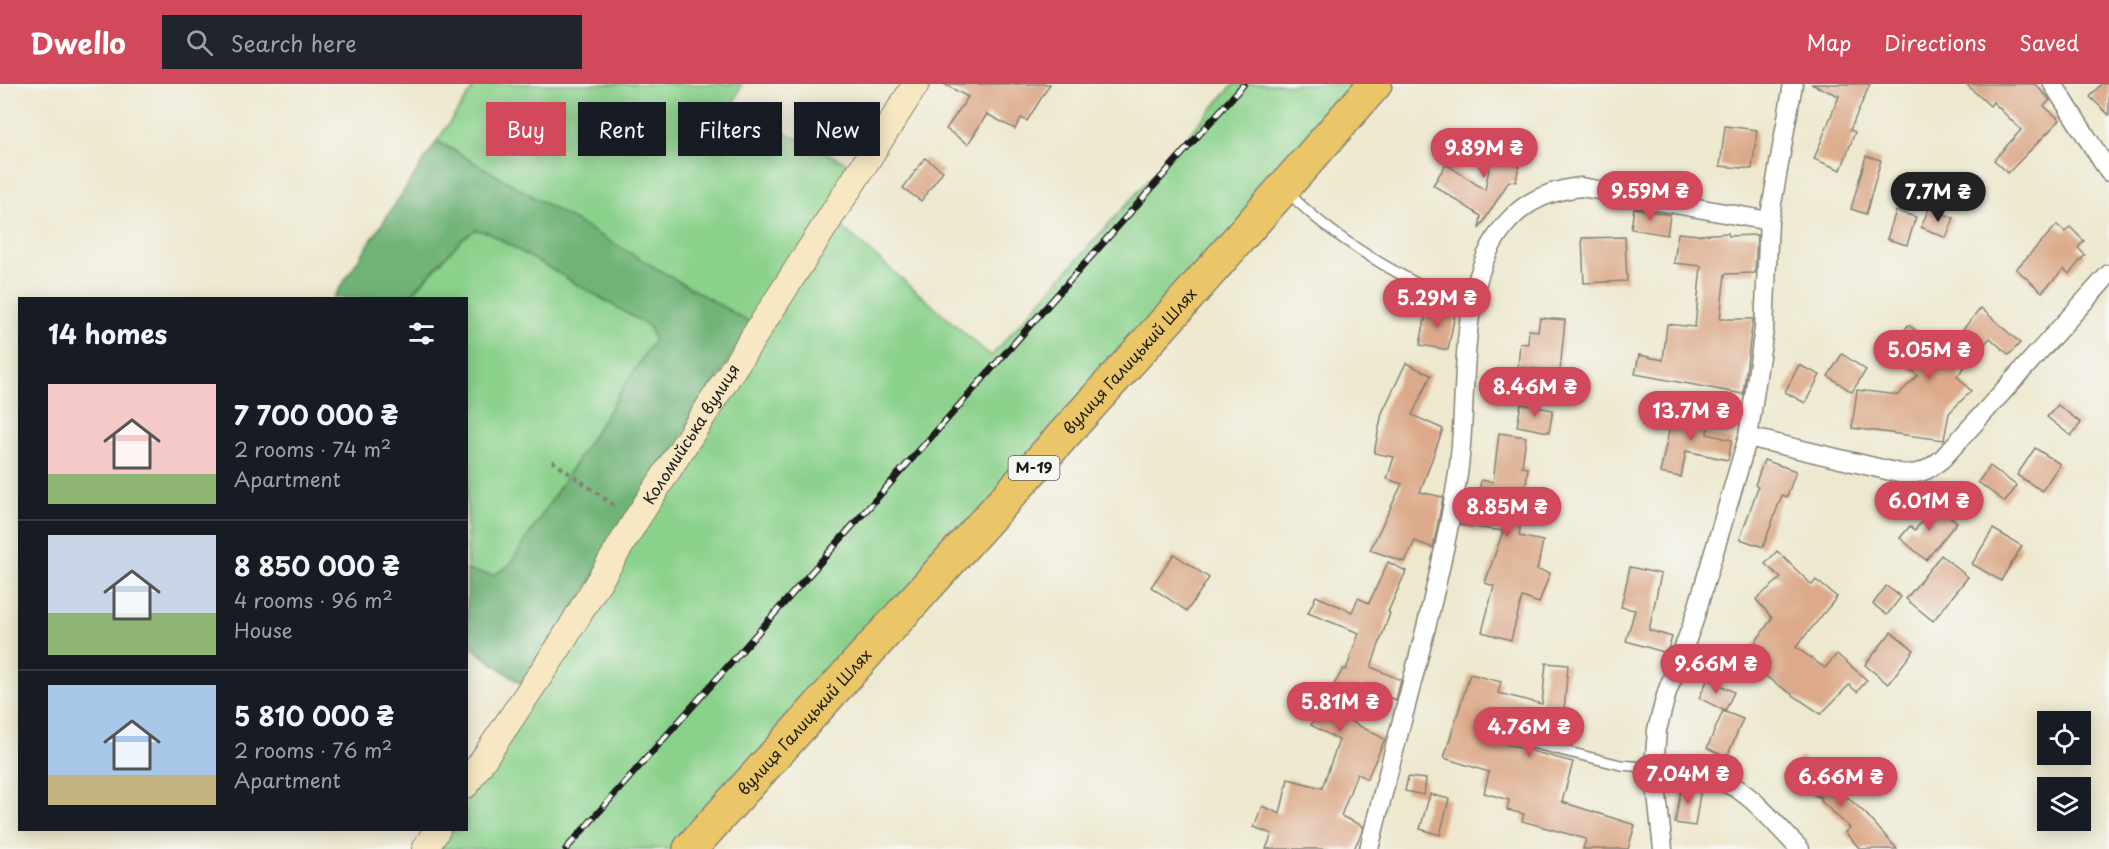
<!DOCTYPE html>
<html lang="en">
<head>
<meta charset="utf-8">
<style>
  :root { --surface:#171b24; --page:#20242c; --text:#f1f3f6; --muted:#9ea1a6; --line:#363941; --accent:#d1495b }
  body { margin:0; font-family:"Playpen Sans",sans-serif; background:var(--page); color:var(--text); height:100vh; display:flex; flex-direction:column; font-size:22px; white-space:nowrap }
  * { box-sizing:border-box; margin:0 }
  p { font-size:20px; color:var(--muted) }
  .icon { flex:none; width:33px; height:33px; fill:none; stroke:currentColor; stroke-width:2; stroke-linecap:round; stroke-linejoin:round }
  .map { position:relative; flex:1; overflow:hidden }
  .side { position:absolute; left:18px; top:213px; width:450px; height:534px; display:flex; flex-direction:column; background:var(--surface); border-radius:0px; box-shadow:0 3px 15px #0003 }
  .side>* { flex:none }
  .banner { position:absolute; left:486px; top:18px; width:570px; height:54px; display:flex; gap:12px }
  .buttons { position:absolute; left:2037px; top:627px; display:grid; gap:12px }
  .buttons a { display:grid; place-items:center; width:54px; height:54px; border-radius:0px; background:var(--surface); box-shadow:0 3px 15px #0003; font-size:30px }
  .price { position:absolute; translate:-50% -51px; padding:0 14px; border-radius:21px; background:var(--accent); color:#fff; font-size:20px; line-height:39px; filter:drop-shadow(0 2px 3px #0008) }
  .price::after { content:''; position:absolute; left:50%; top:36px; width:18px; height:14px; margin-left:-9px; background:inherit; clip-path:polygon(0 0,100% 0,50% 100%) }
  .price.current { background:#222; color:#fff }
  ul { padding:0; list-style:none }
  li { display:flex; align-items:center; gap:18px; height:150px; padding:0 30px }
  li+li { border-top:2px solid var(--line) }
  li span { display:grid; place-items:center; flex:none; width:168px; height:120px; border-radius:0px; color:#555 }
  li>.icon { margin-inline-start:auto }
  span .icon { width:72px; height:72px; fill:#fffc; stroke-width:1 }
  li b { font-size:26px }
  h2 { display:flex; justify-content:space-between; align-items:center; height:72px; padding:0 30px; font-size:26px }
  .tag { padding:0 21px; border-radius:0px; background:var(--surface); box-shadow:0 3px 15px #0003; font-size:21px; line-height:54px }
  .tag.current { background:var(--accent); color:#fff }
  header { display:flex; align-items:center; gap:36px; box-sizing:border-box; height:84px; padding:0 30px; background:var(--accent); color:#fff }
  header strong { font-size:28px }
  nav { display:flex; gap:33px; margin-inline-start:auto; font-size:21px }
  .search { width:420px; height:54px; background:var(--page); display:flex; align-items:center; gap:15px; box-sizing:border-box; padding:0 21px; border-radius:0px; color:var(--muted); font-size:22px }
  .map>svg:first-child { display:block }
  .green { fill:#8ad18b; stroke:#537654; stroke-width:1.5 }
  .forest { fill:#6fb377; stroke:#46684a; stroke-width:1.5 }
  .building { fill:#dcaa8a }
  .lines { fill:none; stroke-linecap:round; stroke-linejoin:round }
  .lane-casing { stroke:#848275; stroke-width:12 }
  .street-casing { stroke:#848275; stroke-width:21 }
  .secondary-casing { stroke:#848275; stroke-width:28 }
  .highway-casing { stroke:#848275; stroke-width:36 }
  .path { stroke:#848275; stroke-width:4; stroke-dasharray:4.5 4.5; stroke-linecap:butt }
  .lane { stroke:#fff; stroke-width:9 }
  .street { stroke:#fff; stroke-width:18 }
  .secondary { stroke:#f7e8c3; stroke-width:26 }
  .highway { stroke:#eac669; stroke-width:33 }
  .rail-casing { stroke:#1c1c1c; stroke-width:7 }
  .rail { stroke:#f6f6f2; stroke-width:4.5; stroke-dasharray:14; stroke-linecap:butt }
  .labels { text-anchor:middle; stroke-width:6; stroke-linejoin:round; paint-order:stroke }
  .shield { fill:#f6f6f2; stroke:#5d5d5c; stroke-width:1.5 }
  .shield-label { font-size:15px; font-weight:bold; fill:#1c1c1c }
  .street-label { font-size:16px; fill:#1c1c1c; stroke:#f6f6f2 }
</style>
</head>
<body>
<header>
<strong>Dwello</strong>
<div class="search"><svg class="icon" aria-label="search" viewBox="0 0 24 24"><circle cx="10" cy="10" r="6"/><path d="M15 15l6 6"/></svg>Search here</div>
<nav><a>Map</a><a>Directions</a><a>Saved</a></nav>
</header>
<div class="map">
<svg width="2109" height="765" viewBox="0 0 2109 765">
  <rect width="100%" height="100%" fill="#f6f6f2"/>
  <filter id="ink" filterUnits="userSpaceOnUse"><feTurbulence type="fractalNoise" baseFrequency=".0167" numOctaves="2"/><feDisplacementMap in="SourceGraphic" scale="12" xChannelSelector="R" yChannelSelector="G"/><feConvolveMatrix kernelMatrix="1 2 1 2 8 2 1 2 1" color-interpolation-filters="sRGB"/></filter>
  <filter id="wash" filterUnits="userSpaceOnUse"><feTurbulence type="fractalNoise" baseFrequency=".008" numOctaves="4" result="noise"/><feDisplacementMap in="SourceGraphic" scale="24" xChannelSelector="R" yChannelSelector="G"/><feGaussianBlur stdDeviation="1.35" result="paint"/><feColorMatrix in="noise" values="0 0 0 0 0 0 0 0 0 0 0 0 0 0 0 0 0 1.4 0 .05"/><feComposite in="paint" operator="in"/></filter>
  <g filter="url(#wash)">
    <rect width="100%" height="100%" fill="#ede8ce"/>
    <g class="green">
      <path d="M 476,0 L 742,0 L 732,23 L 867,89 L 836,138 L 991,272 L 1234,0 L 1386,0 L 703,765 L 416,765 L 429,746 L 466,746 L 467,689 L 750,239 L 437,57 Z"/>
      <path d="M 475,146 L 487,148 L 649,242 L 654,256 L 510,481 L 494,491 L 467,487 L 466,214 L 408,214 L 461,156 Z"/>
    </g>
    <path class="forest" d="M 437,57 L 751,239 L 525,603 L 467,560 L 467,487 L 494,491 L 510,481 L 654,256 L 649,242 L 487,148 L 475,146 L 461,156 L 408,214 L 333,214 Z"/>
    <g id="blocks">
      <g class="building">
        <path d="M 944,0 L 1050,0 L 1027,37 L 1021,34 L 1015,45 L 987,30 L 968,60 L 946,45 L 968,13 Z"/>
        <path d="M 1811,0 L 1870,0 L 1850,46 L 1855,48 L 1841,86 L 1814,75 L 1839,12 Z"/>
        <path d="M 1966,0 L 2035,0 L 2050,16 L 2044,22 L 2060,36 L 2008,89 L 1994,76 L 2021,46 L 1993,18 L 1990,22 Z"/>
        <path d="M 2101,0 L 2109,0 L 2109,31 L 2090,13 Z"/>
        <path d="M 1725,42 L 1757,46 L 1752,85 L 1720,82 Z"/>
        <path d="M 1495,52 L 1523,57 L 1516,98 L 1509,97 L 1479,145 L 1481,132 L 1433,101 L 1446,80 L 1485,106 Z"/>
        <path d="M 1866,72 L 1881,76 L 1866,130 L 1851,125 Z"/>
        <path d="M 925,74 L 943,87 L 921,117 L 903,104 Z"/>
        <path d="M 1634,124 L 1670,131 L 1667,151 L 1631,145 Z"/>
        <path d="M 1929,124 L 1954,134 L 1946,154 L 1921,143 Z"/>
        <path d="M 1896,127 L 1916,133 L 1907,161 L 1887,155 Z"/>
        <path d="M 2057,141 L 2065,148 L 2070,143 L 2084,157 L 2078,164 L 2085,171 L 2069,190 L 2064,185 L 2042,208 L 2016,185 Z"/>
        <path d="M 1678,149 L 1699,151 L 1728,149 L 1729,152 L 1757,151 L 1755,189 L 1725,190 L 1720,235 L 1753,235 L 1743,310 L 1635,290 L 1639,271 L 1663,276 L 1667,240 L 1695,243 L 1701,182 L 1674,179 Z"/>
        <path d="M 1625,153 L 1627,197 L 1584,199 L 1582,154 Z"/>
        <path d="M 1427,224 L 1455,230 L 1448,266 L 1420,261 Z"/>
        <path d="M 1981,224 L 2020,259 L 2009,271 L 1990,254 L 1957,292 L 1971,307 L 1949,329 L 1944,356 L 1852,344 L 1857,306 L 1898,311 L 1918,291 L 1888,270 L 1908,241 L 1945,266 Z"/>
        <path d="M 1540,234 L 1565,236 L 1560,287 L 1518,283 L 1520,259 L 1528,260 L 1529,246 L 1538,247 Z"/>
        <path d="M 1842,270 L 1866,286 L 1852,308 L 1828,292 Z"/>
        <path d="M 1406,279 L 1431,291 L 1412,331 L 1443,345 L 1420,408 L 1443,413 L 1433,464 L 1415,457 L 1405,478 L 1370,466 L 1402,400 L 1387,395 L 1394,373 L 1374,369 L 1382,329 Z"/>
        <path d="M 1799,281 L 1820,291 L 1805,319 L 1785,308 Z"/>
        <path d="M 1521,320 L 1553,326 L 1549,348 L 1517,342 Z"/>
        <path d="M 2058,321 L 2081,339 L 2071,352 L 2047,333 Z"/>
        <path d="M 1673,328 L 1709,331 L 1707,350 L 1732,356 L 1728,376 L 1686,367 L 1681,393 L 1660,389 Z"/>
        <path d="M 1499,349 L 1526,353 L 1522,383 L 1528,384 L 1519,452 L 1543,457 L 1537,486 L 1550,489 L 1539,519 L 1522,513 L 1511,556 L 1482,548 L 1494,502 L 1485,499 L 1503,447 L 1460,441 L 1465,417 L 1477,419 L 1481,396 L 1493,398 Z"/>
        <path d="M 2035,364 L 2060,380 L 2042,407 L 2017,391 Z"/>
        <path d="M 1764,376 L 1796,387 L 1787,413 L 1782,411 L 1763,463 L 1740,455 L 1758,403 L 1755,401 Z"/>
        <path d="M 1990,382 L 2017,402 L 2005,418 L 1978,398 Z"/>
        <path d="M 1936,421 L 1957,438 L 1926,476 L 1900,454 L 1910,442 L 1915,446 Z"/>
        <path d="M 1993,445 L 2022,462 L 2001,497 L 1972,480 Z"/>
        <path d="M 1777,467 L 1812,501 L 1816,496 L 1837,513 L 1796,563 L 1825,584 L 1837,570 L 1867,596 L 1857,608 L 1849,601 L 1821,630 L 1746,579 L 1746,572 L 1772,534 L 1756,515 L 1781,494 L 1765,480 Z"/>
        <path d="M 1174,470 L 1209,494 L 1187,527 L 1151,503 Z"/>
        <path d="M 1941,471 L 1968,493 L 1933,537 L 1906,515 Z"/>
        <path d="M 1388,478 L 1406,487 L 1388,528 L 1390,529 L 1371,583 L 1401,596 L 1396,616 L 1361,601 L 1342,633 L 1385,655 L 1367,695 L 1357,689 L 1341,732 L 1363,742 L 1361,750 L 1354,765 L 1266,765 L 1272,750 L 1254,743 L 1262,722 L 1280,730 L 1288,695 L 1322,704 L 1339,656 L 1311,641 L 1343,585 L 1346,586 L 1359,549 L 1308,529 L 1316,512 L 1352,528 L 1358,514 L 1369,519 Z"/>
        <path d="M 1630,483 L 1661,490 L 1649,546 L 1672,553 L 1667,569 L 1626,557 L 1635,526 L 1621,523 Z"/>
        <path d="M 1886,502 L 1901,513 L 1887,531 L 1873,520 Z"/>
        <path d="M 1891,548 L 1914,566 L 1888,600 L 1865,581 Z"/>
        <path d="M 1546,579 L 1568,581 L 1563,638 L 1575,641 L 1571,662 L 1508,646 L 1502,649 L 1501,655 L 1505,660 L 1573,678 L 1562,718 L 1635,741 L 1628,765 L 1583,765 L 1586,755 L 1522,737 L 1524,730 L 1507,726 L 1509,716 L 1484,709 L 1489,688 L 1444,674 L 1470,590 L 1501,598 L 1498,609 L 1542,620 Z"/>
        <path d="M 1708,595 L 1734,608 L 1725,627 L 1699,614 Z"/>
        <path d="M 1723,627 L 1743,635 L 1727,673 L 1707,664 Z"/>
        <path d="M 1801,673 L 1833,705 L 1835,702 L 1866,730 L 1897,765 L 1860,765 L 1845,748 L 1850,744 L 1821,717 L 1822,714 L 1803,706 L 1785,688 Z"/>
        <path d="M 1408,693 L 1426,695 L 1424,711 L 1405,707 Z"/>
        <path d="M 1682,699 L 1701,703 L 1695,742 L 1675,739 Z"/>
        <path d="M 1430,710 L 1449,715 L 1440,751 L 1420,745 Z"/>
      </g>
    </g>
  </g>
  <g filter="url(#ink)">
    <use href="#blocks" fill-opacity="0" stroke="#848275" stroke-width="1.5"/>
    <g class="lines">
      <defs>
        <g id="lane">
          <path d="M 1287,107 C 1337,160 1407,195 1472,228"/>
          <path d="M 1507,653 L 1621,681 L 1654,684"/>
        </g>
        <g id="street">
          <path d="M 1793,0 L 1769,137 L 1764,245 L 1748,353 L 1693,539 L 1667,608 L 1657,646 L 1654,684 C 1681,688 1711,690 1736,704 C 1759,718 1780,746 1800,765"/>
          <path d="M 2053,0 L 2109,88"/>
          <path d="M 1748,353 L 1899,389 C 1918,392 1927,387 1942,375 L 2109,190"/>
          <path d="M 1654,684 L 1663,765"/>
          <path d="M 1369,765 C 1399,640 1438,517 1458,390 C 1468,320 1458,235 1487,170 C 1507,128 1536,108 1581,103 L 1769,137"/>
        </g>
        <g id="secondary">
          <path id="s1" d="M 466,701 L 559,563 L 636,436 L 916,0"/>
          <path d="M 425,765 L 437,746"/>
        </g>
        <g id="highway">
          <path id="s2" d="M 690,765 L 1177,225 L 1375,0"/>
        </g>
      </defs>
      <use href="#lane" class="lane-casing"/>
      <use href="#street" class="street-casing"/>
      <use href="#secondary" class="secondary-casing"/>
      <use href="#highway" class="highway-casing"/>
      <path class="path" d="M 552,377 L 618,424"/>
      <use href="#lane" class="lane"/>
      <use href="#street" class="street"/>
      <use href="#secondary" class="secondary"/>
      <use href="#highway" class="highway"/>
      <defs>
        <path id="rail" d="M 566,765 L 1244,0"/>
      </defs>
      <use href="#rail" class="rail-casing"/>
      <use href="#rail" class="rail"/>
    </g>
  </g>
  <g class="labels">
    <rect class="shield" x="1008.5" y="372" width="51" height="24" rx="4.5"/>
    <g class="shield-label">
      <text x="1034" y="389">М-19</text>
    </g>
    <g class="street-label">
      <text dy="6" stroke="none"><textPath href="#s2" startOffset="657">вулиця Галицький Шлях</textPath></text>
      <text dy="6" stroke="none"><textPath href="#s1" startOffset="417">Коломийська вулиця</textPath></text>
      <text dy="6" stroke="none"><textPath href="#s2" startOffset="171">вулиця Галицький Шлях</textPath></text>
    </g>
  </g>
</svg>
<div class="buttons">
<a><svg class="icon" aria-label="locate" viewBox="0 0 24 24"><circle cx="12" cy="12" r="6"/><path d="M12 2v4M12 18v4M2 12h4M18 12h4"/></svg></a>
<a><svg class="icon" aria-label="layers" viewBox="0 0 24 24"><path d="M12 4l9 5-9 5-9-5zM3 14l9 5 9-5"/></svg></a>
</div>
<b class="price" style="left:1484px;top:95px">9.89M ₴</b>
<b class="price" style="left:1650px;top:138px">9.59M ₴</b>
<b class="price current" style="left:1938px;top:139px">7.7M ₴</b>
<b class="price" style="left:1437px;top:245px">5.29M ₴</b>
<b class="price" style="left:1929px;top:297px">5.05M ₴</b>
<b class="price" style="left:1535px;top:334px">8.46M ₴</b>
<b class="price" style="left:1691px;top:358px">13.7M ₴</b>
<b class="price" style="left:1929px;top:448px">6.01M ₴</b>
<b class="price" style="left:1507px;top:454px">8.85M ₴</b>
<b class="price" style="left:1716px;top:611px">9.66M ₴</b>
<b class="price" style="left:1340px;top:649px">5.81M ₴</b>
<b class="price" style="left:1529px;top:674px">4.76M ₴</b>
<b class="price" style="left:1688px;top:721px">7.04M ₴</b>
<b class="price" style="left:1841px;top:724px">6.66M ₴</b>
<div class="banner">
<a class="tag current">Buy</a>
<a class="tag">Rent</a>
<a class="tag">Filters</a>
<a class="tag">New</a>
</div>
<section class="side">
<h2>14 homes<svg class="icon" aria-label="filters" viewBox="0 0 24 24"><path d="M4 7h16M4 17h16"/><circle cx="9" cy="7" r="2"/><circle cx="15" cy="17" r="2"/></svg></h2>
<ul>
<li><span style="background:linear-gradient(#f6c9c9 75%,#8fb573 0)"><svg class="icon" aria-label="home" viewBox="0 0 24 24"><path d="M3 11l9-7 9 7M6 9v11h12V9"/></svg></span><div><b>7 700 000 ₴</b><p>2 rooms · 74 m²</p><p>Apartment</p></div></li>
<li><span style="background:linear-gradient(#c9d6e8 65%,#8fb573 0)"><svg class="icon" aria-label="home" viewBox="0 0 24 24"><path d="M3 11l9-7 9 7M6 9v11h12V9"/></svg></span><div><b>8 850 000 ₴</b><p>4 rooms · 96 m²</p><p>House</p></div></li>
<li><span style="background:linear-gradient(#a9c7e8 75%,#c2b280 0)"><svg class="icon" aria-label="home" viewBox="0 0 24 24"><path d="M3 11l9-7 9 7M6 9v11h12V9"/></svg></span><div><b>5 810 000 ₴</b><p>2 rooms · 76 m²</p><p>Apartment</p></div></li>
</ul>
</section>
</div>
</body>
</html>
